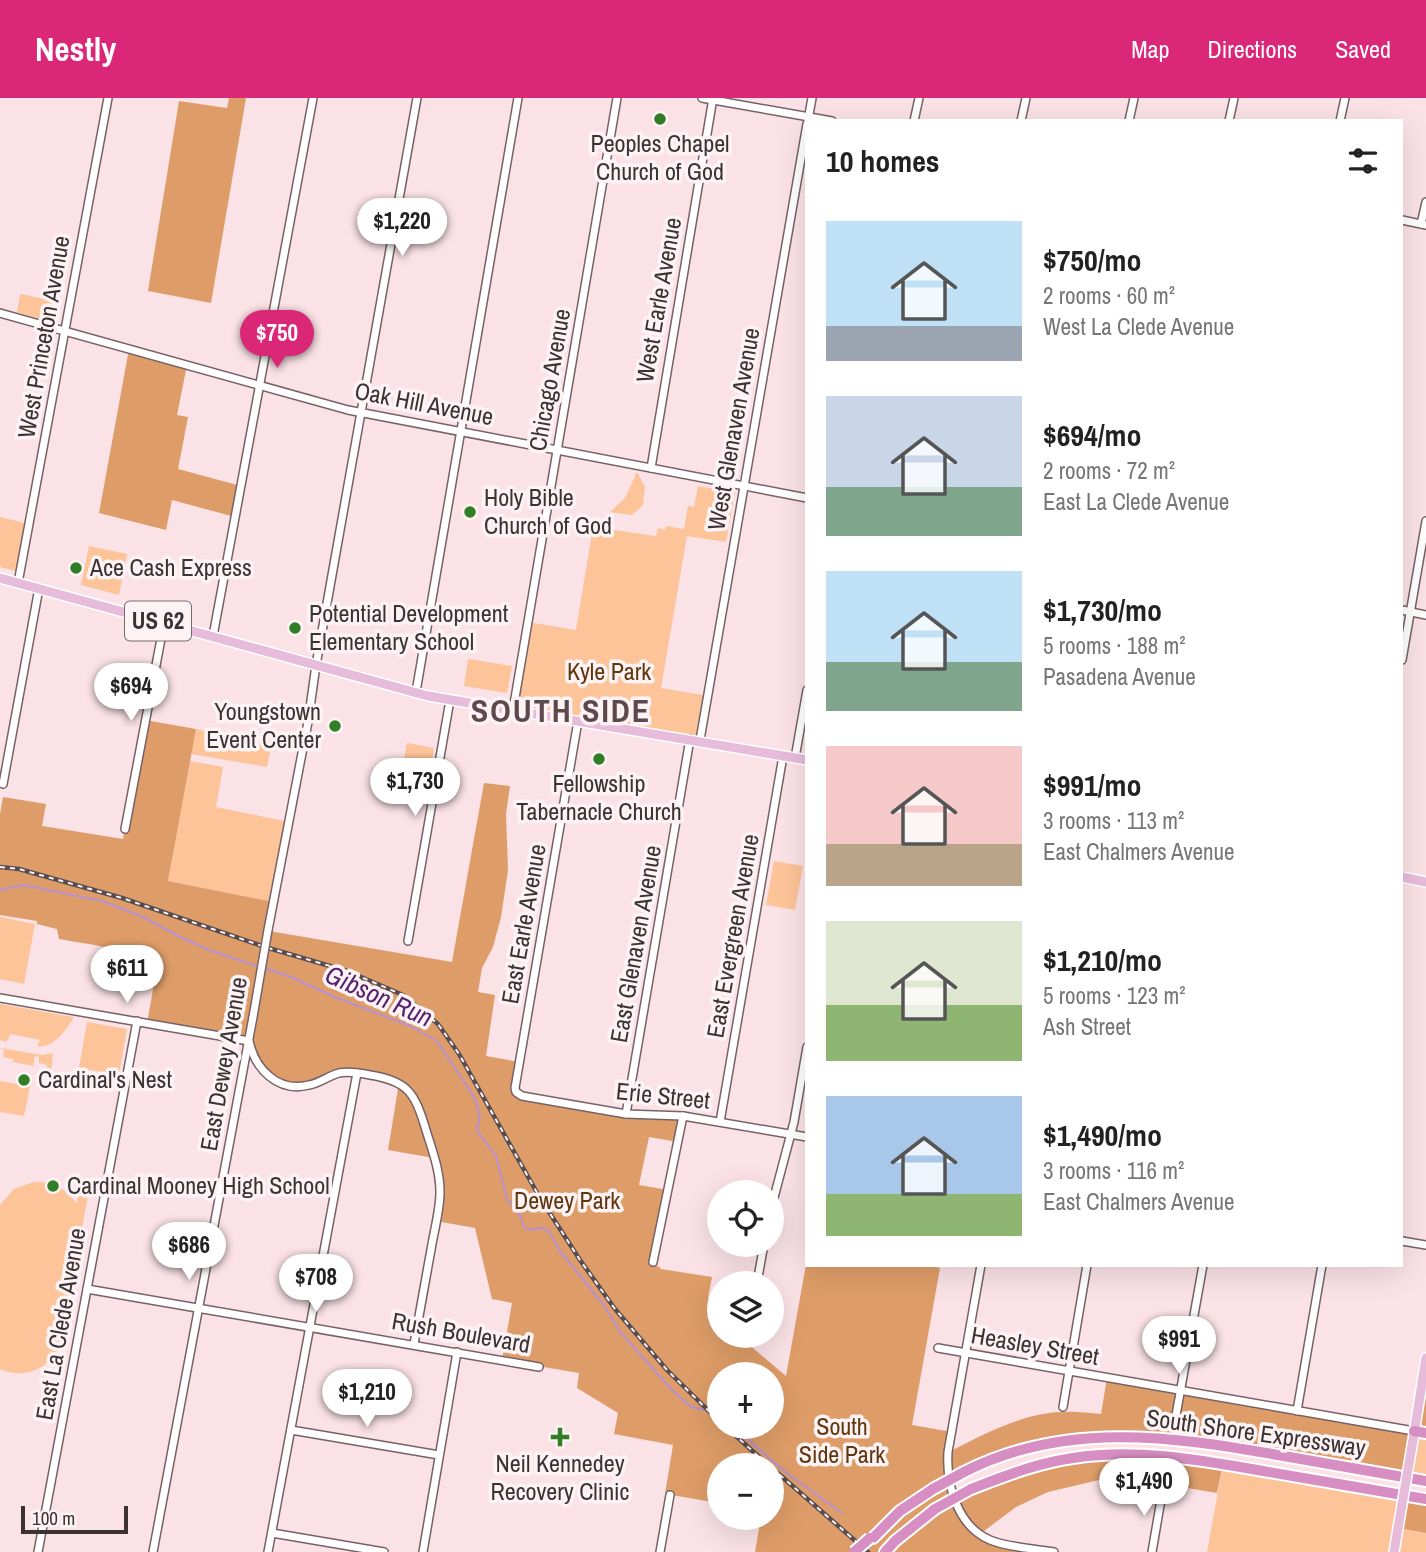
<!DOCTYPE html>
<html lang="en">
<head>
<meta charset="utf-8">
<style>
  :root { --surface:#fff; --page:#f2f2f2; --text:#222; --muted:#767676; --accent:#db2777 }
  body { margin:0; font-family:"Archivo Narrow",sans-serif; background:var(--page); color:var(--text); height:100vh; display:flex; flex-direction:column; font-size:26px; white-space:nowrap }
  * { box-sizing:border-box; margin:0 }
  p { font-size:23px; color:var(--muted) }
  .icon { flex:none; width:38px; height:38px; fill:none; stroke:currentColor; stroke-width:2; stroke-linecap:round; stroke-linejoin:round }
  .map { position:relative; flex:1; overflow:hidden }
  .drawer { position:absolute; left:805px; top:21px; width:598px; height:1148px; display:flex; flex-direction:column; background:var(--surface); border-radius:0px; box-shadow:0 7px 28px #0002 }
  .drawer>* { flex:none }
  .buttons { position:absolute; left:707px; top:1082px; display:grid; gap:14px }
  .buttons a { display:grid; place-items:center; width:77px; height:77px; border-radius:50%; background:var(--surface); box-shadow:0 7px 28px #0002; font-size:35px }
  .scale { position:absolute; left:21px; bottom:18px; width:107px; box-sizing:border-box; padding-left:7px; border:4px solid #3b3234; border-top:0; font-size:19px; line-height:24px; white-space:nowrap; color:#3b3234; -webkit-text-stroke:5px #fdf3f5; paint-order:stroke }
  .price { position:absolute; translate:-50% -60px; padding:0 16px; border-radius:24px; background:#fff; color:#222; font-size:23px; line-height:46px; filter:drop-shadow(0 2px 4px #0008) }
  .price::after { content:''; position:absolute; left:50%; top:42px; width:21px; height:16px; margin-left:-10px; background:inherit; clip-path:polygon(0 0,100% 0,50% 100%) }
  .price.current { background:var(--accent); color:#fff }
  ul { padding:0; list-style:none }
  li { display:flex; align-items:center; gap:21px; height:175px; padding:0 21px }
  li span { display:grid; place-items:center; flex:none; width:196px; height:140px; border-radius:0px; color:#555 }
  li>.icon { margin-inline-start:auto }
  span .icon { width:84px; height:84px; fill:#fffc; stroke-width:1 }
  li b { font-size:30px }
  h2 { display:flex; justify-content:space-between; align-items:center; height:84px; padding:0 21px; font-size:30px }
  header { display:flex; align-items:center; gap:42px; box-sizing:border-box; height:98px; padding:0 35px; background:var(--accent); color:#fff }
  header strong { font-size:33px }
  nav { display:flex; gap:38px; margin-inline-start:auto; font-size:24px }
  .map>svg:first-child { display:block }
  .green { fill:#fcc498 }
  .forest { fill:#de9d68; fill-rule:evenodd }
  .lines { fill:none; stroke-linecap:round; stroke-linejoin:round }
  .stream { stroke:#b790d3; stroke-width:2 }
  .minor-casing { stroke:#766266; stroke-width:10 }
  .major-casing { stroke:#fff; stroke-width:12 }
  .highway-casing { stroke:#fff; stroke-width:14 }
  .minor { stroke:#fff; stroke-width:7 }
  .major { stroke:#e7bcdb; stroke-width:9 }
  .highway { stroke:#d78fc3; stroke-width:10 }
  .rail-casing { stroke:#574c4f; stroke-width:4.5 }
  .rail { stroke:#fdf3f5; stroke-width:2; stroke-dasharray:5; stroke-linecap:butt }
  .minor-bridge-casing { stroke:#766266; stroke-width:10; stroke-linecap:butt }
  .major-bridge-casing { stroke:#fff; stroke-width:12; stroke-linecap:butt }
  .highway-bridge-casing { stroke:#fff; stroke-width:14; stroke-linecap:butt }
  .minor-bridge { stroke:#fff; stroke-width:7 }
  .major-bridge { stroke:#e7bcdb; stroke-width:9 }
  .highway-bridge { stroke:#d78fc3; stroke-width:10 }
  .poi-dot { fill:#317e27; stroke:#fdf3f5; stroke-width:2.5 }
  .labels { text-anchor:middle; stroke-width:7; stroke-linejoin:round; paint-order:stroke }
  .shield { fill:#fdf3f5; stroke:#756c6e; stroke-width:2 }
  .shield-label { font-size:23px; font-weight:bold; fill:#3b3234 }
  .poi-label { font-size:24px; fill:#3b3234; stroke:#fdf3f5; text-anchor:start }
  .street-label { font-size:24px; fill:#3b3234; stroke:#fdf3f5 }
  .park-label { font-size:24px; fill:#61360d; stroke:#fdf3f5 }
  .water-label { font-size:26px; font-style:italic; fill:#542271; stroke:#fdf3f5 }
  .district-label { font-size:32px; font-weight:bold; letter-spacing:2px; fill:#5d494d; stroke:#fdf3f5 }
</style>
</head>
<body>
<header>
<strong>Nestly</strong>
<nav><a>Map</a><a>Directions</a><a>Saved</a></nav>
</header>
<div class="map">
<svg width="1426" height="1454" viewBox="0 0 1426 1454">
  <rect width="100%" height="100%" fill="#fae2e6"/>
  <g class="green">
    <path d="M 20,196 L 60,204 L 56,225 L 17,214 Z"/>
    <path d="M 637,374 L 645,389 L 643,407 L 632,417 L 610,414 L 625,400 Z"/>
    <path d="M 698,388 L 735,394 L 726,444 L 687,438 L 661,590 L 708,598 L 700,642 L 513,612 L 528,524 L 576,532 L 593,429 L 656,438 L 658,430 L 665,432 L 666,428 L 684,431 L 688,408 L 694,409 Z"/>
    <path d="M 0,419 L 25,425 L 16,473 L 0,469 Z"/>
    <path d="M 89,448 L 127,456 L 119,497 L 81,487 Z"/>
    <path d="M 468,561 L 512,568 L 507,595 L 464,588 Z"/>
    <path d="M 196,631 L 271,649 L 267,669 L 191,656 Z"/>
    <path d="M 407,645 L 434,650 L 427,691 L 399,686 Z"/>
    <path d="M 190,663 L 223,669 L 216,709 L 289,724 L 274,804 L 168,783 Z"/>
    <path d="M 774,763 L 803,768 L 795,812 L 766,807 Z"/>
    <path d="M 0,819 L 35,826 L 24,886 L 0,881 Z"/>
    <path d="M 0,906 L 73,919 L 73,921 C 65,933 53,951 37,948 L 40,942 L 11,936 L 6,944 L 0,942 Z"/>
    <path d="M 87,924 L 127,931 L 119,977 L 79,970 Z"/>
    <path d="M 0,950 L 42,957 L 53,955 L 51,978 L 45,977 L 47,967 L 39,965 L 39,959 L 35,958 L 33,968 L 13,964 L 13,961 L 3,959 L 4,952 Z"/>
    <path d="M 0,983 L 30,988 L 24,1018 L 0,1014 Z"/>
    <path d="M 33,1084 C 52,1083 66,1090 76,1105 L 79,1096 L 88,1098 L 60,1247 C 49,1271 25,1282 0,1271 L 0,1107 L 14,1091 Z"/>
    <path d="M 1414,1333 L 1426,1335 L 1426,1383 L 1406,1380 Z"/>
    <path d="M 1223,1366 L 1403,1397 L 1398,1430 L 1426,1435 L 1426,1454 L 1207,1454 Z"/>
  </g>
  <g class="forest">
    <path d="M 229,0 L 246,0 L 211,205 L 148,193 L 179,3 L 227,10 Z"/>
    <path d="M 129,251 L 187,267 L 177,317 L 188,319 L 178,371 L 241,388 L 235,419 L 172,402 L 166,432 L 99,415 Z"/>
    <path d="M 145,622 L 196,631 L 168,783 L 274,804 L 269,833 L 452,864 L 484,685 L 510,688 L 506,716 L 508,772 L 501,819 L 493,849 L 482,870 L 478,894 L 495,897 L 486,958 L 519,964 L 516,994 L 626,1016 L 683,1018 L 678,1044 L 649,1039 L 639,1087 L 668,1092 L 654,1164 L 661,1171 L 712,1179 L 708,1200 L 719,1202 L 719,1237 L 748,1237 L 747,1245 L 786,1278 L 807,1161 L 807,1167 L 926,1167 L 940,1170 L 912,1327 L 952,1334 L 949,1354 C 984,1336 1023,1315 1062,1314 C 1075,1313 1088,1315 1101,1316 L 1107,1280 L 1414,1333 L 1426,1260 L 1426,1335 L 1414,1333 L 1406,1380 L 1195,1343 L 1047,1345 L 949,1382 L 955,1400 L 971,1391 L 1087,1358 L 1223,1366 L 1217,1395 L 1116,1378 L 1048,1394 L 1016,1409 L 980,1436 L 986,1440 L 1054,1454 L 868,1454 L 860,1447 L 853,1454 L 755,1454 L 761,1419 L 772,1419 L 772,1367 L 719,1367 L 719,1405 L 665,1396 L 673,1347 L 614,1336 L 618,1315 L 577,1290 L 579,1275 L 502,1262 L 512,1205 L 492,1201 L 475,1130 L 436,1123 L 439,1108 L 434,1060 L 388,1052 L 399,985 L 348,974 L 317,985 L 286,987 L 260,970 L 248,943 L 147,925 L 157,869 C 128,850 92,847 59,841 L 57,831 L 37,826 L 37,823 L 0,817 L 0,716 L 3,699 L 46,706 L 42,728 L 123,741 ZM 719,1276 L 772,1276 L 772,1328 L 719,1328 Z"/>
    <path d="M 1403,1397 L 1426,1401 L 1426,1435 L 1398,1430 Z"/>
  </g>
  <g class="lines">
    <g class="stream">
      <path d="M 0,792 L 23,787 L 102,803 L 143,819 L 184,841 L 212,853 L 259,869"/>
      <path d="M 265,870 L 291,879 L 335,899 L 410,928 L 437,943 L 474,999 L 480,1017 L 477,1033 L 496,1058 L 507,1101 L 519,1115 L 524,1129 L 529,1132 L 539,1130 L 548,1132 L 560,1153 L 603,1206 L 621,1235 L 673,1293 L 691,1309 L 710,1313 L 719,1317"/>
      <path d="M 732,1328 L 788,1376 L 842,1415"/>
    </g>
    <defs>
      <g id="minor">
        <path d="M 702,0 L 832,23"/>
        <path d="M 808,22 L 812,0"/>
        <path d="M 914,23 L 919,0"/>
        <path d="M 1021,23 L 1026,0"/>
        <path d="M 1129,23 L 1134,0"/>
        <path d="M 1229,23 L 1234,0"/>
        <path d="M 1340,23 L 1345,0"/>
        <path d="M 1402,122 L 1426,127"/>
        <path d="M 1421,126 L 1426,104"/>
        <path d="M 0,215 L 348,312 L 807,400"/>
        <path d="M 651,370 L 713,0"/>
        <path d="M 18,485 L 108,0"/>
        <path d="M 1402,512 L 1426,517"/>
        <path d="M 213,538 L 313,0"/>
        <path d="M 1402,562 L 1426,423"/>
        <path d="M 416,594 L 518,0"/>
        <path d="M 513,612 L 617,0"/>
        <path d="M 578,623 L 515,990 L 516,994 L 522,998 L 626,1016 L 683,1018 L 807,1039"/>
        <path d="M 700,642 L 807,26"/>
        <path d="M 795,660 L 807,592"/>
        <path d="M 3,686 L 39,490"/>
        <path d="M 125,731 L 164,525"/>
        <path d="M 268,832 L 308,624 L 316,567 L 417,0"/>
        <path d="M 408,843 L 450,602"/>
        <path d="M 0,900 L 249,943 C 255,971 278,995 309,987 C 320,985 328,978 339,975 C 349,973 360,975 370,977 C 409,983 415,996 426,1032 C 432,1052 440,1072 440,1094 C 440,1111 435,1129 432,1146 C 426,1179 420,1213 414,1246"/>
        <path d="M 626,1016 L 690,641"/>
        <path d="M 720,1024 L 783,658"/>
        <path d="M 772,1107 L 794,1024 L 807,949"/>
        <path d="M 1402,1143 L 1426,1147"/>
        <path d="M 653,1164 L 683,1018"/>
        <path d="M 981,1167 L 948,1354 C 946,1386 957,1428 990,1442 C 1009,1450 1033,1450 1054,1454"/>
        <path d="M 757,1185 L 764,1146"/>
        <path d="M 87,1191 L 539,1269"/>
        <path d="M 938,1250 L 1414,1333"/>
        <path d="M 1063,1309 L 1087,1167"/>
        <path d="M 1297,1313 L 1322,1167"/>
        <path d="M 1175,1323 L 1203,1167"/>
        <path d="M 291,1332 L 439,1357"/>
        <path d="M 272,1435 L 384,1454"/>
        <path d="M 38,1454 L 137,923"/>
        <path d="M 153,1454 L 253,919"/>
        <path d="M 268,1454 L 357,975"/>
        <path d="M 423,1454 L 457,1254"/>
        <path d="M 660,1454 L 670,1397"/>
        <path d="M 1152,1454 L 1163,1390"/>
      </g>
      <g id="major">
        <path d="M 0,480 L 428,598 L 807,662"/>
        <path d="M 1402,779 L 1426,784"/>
        <path d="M 1412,1348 L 1426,1260"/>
        <path d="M 1394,1454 L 1398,1430"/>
      </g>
      <g id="highway">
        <path d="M 1414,1333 L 1426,1335"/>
        <path d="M 964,1374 C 1064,1323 1172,1338 1278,1357 C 1327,1366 1377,1374 1426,1383"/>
        <path d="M 971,1391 C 1005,1378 1037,1365 1073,1360 C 1136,1350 1200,1362 1263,1373 C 1317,1382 1372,1392 1426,1401"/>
        <path d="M 873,1440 L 900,1413 L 933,1391"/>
        <path d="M 885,1454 L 895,1443 L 935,1411"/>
      </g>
    </defs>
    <use href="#minor" class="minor-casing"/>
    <use href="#major" class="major-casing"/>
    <use href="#highway" class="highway-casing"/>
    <use href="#minor" class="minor"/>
    <use href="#major" class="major"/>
    <use href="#highway" class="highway"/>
    <defs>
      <g id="rail">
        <path d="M 0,769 L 19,771 L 122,800 L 265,849 L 347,873 L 403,897 L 438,926 L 459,956 L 540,1100 L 580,1162 L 615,1211 L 667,1272 L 719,1323"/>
        <path d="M 725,1328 L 768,1367"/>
        <path d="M 772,1370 L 868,1454"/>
      </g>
    </defs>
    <use href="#rail" class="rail-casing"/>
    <use href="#rail" class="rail"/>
    <defs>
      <path id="minor-bridge" d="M 253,919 L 268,832"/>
      <path id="major-bridge" d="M 1398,1430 L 1412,1348"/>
      <g id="highway-bridge">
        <path d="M 933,1391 L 964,1374"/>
        <path d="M 935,1411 L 971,1391"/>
        <path d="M 854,1454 L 870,1440"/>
      </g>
    </defs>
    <use href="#minor-bridge" class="minor-bridge-casing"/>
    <use href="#major-bridge" class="major-bridge-casing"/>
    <use href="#highway-bridge" class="highway-bridge-casing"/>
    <use href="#minor-bridge" class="minor-bridge"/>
    <use href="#major-bridge" class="major-bridge"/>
    <use href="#highway-bridge" class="highway-bridge"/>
  </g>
  <g class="poi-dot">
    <circle cx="660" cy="21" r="7"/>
    <circle cx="470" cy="414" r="7"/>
    <circle cx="76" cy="470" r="7"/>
    <circle cx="295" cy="530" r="7"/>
    <circle cx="335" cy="628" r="7"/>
    <circle cx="599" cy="661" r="7"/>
    <circle cx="24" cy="982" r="7"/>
    <circle cx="53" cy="1088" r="7"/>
    <path d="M556.5 1328.5h7v7h7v7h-7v7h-7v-7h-7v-7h7z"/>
  </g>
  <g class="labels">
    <rect class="shield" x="125" y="503.5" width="66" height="39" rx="5"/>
    <g class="shield-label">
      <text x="158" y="531">US 62</text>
    </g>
    <g class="poi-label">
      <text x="660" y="54" text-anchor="middle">Peoples Chapel<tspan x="660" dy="28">Church of God</tspan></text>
      <text x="484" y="408">Holy Bible<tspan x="484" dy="28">Church of God</tspan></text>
      <text x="90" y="478">Ace Cash Express</text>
      <text x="309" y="524">Potential Development<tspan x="309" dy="28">Elementary School</tspan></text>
      <text x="321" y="622" text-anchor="end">Youngstown<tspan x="321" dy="28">Event Center</tspan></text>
      <text x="599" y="694" text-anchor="middle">Fellowship<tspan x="599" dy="28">Tabernacle Church</tspan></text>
      <text x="38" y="990">Cardinal's Nest</text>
      <text x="67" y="1096">Cardinal Mooney High School</text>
      <text x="560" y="1374" text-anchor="middle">Neil Kennedey<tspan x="560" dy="28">Recovery Clinic</tspan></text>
    </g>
    <g class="street-label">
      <text transform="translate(659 202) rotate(-80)" y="8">West Earle Avenue</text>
      <text transform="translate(44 239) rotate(-80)" y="8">West Princeton Avenue</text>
      <text transform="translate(550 282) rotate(-80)" y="8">Chicago Avenue</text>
      <text transform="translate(424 306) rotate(11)" y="8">Oak Hill Avenue</text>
      <text transform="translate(734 331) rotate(-80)" y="8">West Glenaven Avenue</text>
      <text transform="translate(524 826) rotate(-80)" y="8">East Earle Avenue</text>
      <text transform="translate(733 838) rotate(-80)" y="8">East Evergreen Avenue</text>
      <text transform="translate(636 846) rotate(-80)" y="8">East Glenaven Avenue</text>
      <text transform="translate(224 966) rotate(-80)" y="8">East Dewey Avenue</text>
      <text transform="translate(663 998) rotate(6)" y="8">Erie Street</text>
      <text transform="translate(61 1226) rotate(-80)" y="8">East La Clede Avenue</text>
      <text transform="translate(461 1235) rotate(10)" y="8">Rush Boulevard</text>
      <text transform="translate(1035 1248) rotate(10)" y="8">Heasley Street</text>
      <text transform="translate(1256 1335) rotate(8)" y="8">South Shore Expressway</text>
    </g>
    <g class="park-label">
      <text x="609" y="582">Kyle Park</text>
      <text x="567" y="1111">Dewey Park</text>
      <text x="842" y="1337">South<tspan x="842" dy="28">Side Park</tspan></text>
    </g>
    <g class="water-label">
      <text transform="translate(379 898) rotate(24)" y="9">Gibson Run</text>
    </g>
    <g class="district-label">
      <text x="561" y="624">SOUTH SIDE</text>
    </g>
  </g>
</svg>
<div class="buttons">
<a><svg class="icon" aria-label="locate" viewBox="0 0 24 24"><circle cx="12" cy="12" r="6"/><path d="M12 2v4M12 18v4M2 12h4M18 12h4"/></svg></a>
<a><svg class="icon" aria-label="layers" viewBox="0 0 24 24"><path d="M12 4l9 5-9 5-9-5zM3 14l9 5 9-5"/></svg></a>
<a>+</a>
<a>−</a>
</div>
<div class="scale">100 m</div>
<b class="price" style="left:402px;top:160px">$1,220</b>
<b class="price current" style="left:277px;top:272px">$750</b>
<b class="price" style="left:131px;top:625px">$694</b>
<b class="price" style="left:415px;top:720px">$1,730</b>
<b class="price" style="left:127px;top:907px">$611</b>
<b class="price" style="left:189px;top:1184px">$686</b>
<b class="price" style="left:316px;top:1216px">$708</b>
<b class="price" style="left:1179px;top:1278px">$991</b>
<b class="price" style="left:367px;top:1331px">$1,210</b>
<b class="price" style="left:1144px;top:1420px">$1,490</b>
<section class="drawer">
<h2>10 homes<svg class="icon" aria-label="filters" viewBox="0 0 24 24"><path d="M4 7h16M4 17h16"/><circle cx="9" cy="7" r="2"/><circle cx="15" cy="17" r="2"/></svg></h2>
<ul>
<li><span style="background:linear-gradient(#bfe0f5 75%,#9aa5b1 0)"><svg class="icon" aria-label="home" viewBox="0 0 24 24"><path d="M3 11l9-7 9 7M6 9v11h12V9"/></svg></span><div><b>$750/mo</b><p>2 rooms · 60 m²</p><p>West La Clede Avenue</p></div></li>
<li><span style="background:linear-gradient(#c9d6e8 65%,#7fa58c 0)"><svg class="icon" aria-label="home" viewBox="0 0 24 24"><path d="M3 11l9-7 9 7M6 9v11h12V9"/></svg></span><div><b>$694/mo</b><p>2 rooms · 72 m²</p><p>East La Clede Avenue</p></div></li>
<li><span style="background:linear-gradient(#bfe0f5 65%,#7fa58c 0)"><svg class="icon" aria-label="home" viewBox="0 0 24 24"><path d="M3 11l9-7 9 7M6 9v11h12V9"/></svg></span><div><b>$1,730/mo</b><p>5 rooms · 188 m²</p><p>Pasadena Avenue</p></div></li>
<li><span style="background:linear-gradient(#f6c9c9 70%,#b9a48a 0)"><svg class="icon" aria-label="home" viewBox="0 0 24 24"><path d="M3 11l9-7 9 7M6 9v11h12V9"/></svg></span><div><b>$991/mo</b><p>3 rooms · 113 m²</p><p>East Chalmers Avenue</p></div></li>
<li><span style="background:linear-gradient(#dfe7d0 60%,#8fb573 0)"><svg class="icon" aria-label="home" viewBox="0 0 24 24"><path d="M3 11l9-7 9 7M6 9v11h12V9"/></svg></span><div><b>$1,210/mo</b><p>5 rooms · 123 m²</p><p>Ash Street</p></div></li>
<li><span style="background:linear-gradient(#a9c7e8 70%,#8fb573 0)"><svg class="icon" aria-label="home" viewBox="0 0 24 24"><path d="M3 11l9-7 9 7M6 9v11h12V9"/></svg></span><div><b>$1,490/mo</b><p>3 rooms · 116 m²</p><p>East Chalmers Avenue</p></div></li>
</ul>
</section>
</div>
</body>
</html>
